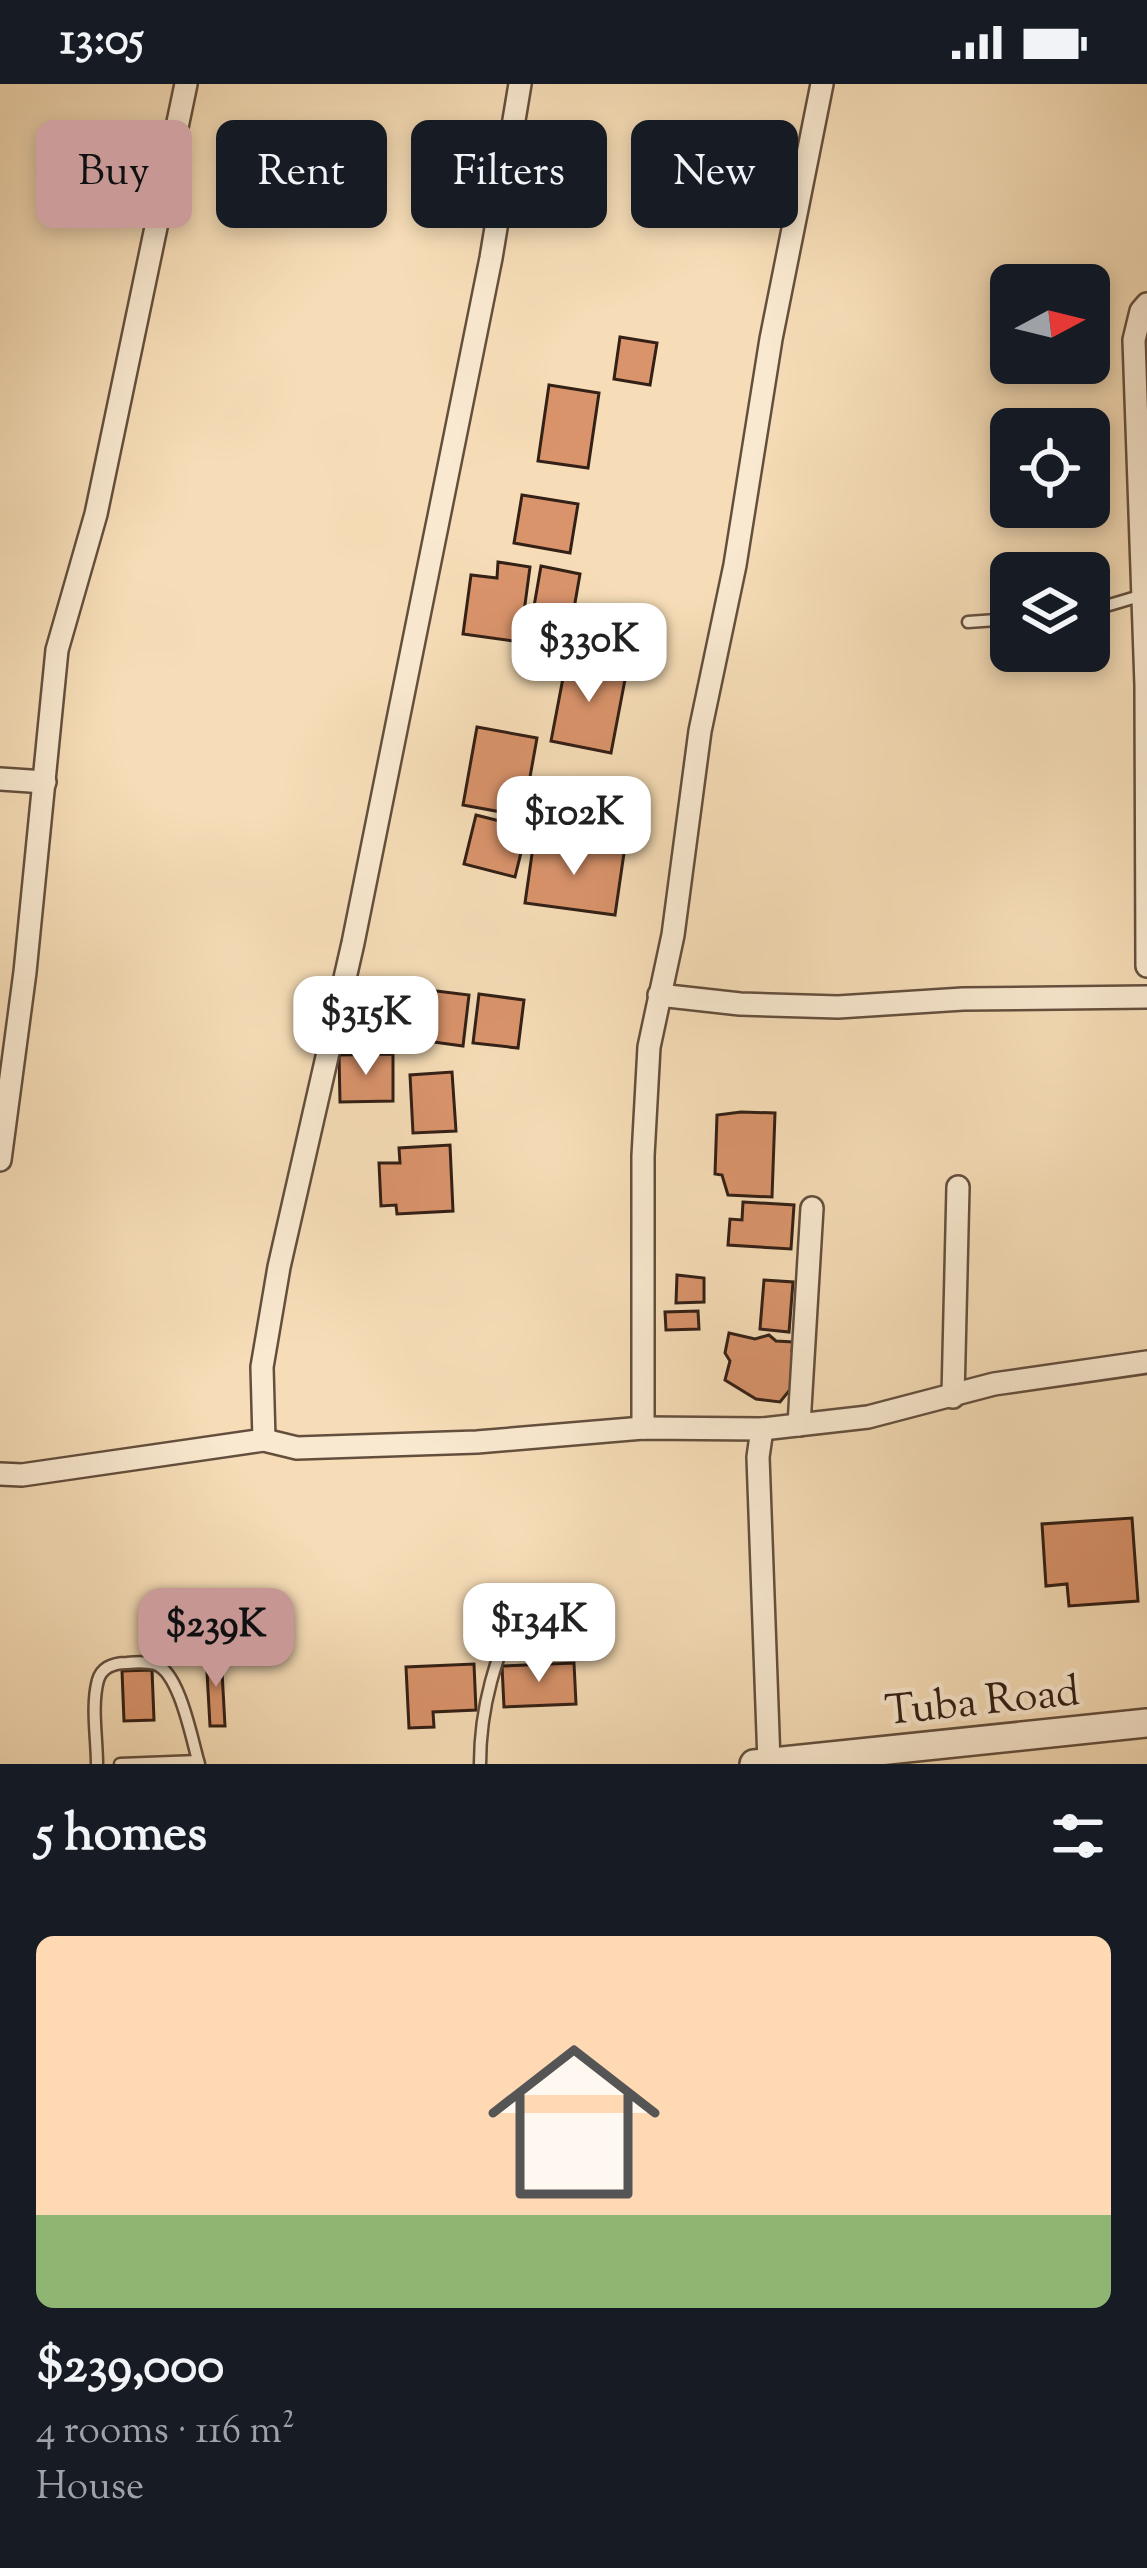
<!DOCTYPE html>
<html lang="en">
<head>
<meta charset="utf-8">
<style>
  :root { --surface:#171b24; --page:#242831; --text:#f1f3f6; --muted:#9ea1a6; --accent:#c59692 }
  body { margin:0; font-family:"Sorts Mill Goudy",serif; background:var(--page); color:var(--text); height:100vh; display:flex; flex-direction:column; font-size:45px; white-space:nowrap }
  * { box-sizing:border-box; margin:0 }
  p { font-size:39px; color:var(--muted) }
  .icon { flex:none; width:66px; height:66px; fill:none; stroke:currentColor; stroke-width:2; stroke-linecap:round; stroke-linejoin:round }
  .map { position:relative; height:1680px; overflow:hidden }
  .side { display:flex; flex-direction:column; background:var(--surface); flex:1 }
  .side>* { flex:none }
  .top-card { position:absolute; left:36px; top:36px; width:1077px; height:108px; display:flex; gap:24px }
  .needle { width:78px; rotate:83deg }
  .buttons { position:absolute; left:990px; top:180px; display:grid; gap:24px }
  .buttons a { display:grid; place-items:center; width:120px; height:120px; border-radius:18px; background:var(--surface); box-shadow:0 6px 18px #0003; font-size:60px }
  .price { position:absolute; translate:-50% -102px; padding:0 27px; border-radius:24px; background:#fff; color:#222; font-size:39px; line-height:78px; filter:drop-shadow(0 3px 6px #0008) }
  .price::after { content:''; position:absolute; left:50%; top:72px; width:36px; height:27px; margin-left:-18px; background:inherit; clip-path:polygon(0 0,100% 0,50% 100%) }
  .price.selected { background:var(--accent); color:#111 }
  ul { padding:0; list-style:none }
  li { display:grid; align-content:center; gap:24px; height:636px; padding:0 36px }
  li span { display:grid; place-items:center; height:372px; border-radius:18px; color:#555 }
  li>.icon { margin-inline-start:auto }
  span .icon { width:216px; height:216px; fill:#fffc; stroke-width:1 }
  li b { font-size:51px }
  h2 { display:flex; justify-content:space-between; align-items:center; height:144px; padding:0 36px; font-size:51px }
  .pill { padding:0 42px; border-radius:18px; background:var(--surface); box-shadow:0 6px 18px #0003; font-size:42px; line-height:108px }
  .pill.selected { background:var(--accent); color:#111 }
  .status { display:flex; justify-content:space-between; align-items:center; height:84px; padding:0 60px; background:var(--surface); direction:ltr }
  .status svg { height:33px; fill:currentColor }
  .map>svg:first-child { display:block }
  .building { fill:#da946c; stroke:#332016; stroke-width:3 }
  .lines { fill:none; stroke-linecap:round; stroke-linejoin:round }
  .service-casing { stroke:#644f3e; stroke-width:15 }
  .minor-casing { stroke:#644f3e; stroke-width:26 }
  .tertiary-casing { stroke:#644f3e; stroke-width:32 }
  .service { stroke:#f9e9d0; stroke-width:10 }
  .minor { stroke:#f9e9d0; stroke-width:21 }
  .tertiary { stroke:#f9e9d0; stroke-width:27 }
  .labels { text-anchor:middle; stroke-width:9; stroke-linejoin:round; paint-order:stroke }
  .street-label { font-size:42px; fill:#332016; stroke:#f9e9d0 }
</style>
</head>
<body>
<div class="status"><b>13:05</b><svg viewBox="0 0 49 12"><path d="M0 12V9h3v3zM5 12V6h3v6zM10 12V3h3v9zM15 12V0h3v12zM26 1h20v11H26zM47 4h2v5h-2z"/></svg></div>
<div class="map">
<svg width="1147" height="1680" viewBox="0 0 1147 1680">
  <rect width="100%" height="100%" fill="#f6ddb7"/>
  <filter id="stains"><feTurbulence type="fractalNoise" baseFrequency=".00167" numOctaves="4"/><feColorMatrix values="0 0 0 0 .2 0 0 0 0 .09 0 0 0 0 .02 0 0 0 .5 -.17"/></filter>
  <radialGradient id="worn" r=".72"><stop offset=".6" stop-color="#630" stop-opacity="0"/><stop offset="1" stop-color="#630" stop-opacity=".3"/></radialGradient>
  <g class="building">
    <path d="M 661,51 L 720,64 L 705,138 L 645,125 Z"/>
    <path d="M 620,253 L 657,259 L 650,301 L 614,295 Z"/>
    <path d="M 549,301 L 599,309 L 588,384 L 538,377 Z"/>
    <path d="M 522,411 L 578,420 L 570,469 L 514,459 Z"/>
    <path d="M 498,478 L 530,483 L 520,558 L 463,550 L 471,491 L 497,494 Z"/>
    <path d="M 541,482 L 580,490 L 572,536 L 533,528 Z"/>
    <path d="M 567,573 L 627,585 L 611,669 L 551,657 Z"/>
    <path d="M 477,643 L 537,654 L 523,732 L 463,721 Z"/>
    <path d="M 476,731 L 527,744 L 515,793 L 464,780 Z"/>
    <path d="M 534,756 L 624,769 L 615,831 L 525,819 Z"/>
    <path d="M 404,903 L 469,911 L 463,962 L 426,957 L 428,935 L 401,932 Z"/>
    <path d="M 479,910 L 524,916 L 518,964 L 473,959 Z"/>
    <path d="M 393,970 L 393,1017 L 340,1018 L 339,971 Z"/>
    <path d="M 452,988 L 456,1047 L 413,1049 L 410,991 Z"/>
    <path d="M 741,1028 L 775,1029 L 772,1113 L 728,1111 L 722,1091 L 715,1090 L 717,1031 Z"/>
    <path d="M 450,1061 L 453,1127 L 397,1130 L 396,1121 L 381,1122 L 379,1079 L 400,1079 L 399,1064 Z"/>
    <path d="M 743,1118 L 794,1121 L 791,1165 L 728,1161 L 730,1135 L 742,1136 Z"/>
    <path d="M 677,1191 L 704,1194 L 704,1218 L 676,1219 Z"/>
    <path d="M 764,1196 L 793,1198 L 789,1248 L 760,1245 Z"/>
    <path d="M 698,1227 L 699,1245 L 666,1246 L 665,1228 Z"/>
    <path d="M 729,1249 L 755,1255 L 769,1251 L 776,1257 L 793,1258 L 792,1267 L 800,1280 L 797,1297 L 780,1318 L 756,1315 L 725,1296 L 730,1277 L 725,1269 Z"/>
    <path d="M 1132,1434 L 1138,1517 L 1069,1522 L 1067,1500 L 1046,1502 L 1042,1440 Z"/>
    <path d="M 221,1569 L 225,1642 L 210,1642 L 206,1570 Z"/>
    <path d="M 574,1579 L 576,1620 L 504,1623 L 502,1582 Z"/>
    <path d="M 474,1580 L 476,1626 L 433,1628 L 434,1643 L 409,1644 L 406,1583 Z"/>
    <path d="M 152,1586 L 154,1636 L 124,1637 L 122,1587 Z"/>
  </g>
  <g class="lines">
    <defs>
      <g id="service">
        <path d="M 1089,527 L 1143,511"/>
        <path d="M 968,538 L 1011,535"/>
        <path d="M 97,1680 C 97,1654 91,1622 98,1596 C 102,1583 114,1579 127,1579 C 135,1578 148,1578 155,1580 C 180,1588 192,1657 199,1680"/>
        <path d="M 120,1680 L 198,1677"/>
        <path d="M 480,1680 C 480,1621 496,1573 520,1519"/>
      </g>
      <g id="minor">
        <path d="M 1147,220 L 1141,227 L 1134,256 L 1146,601 L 1147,882"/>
        <path d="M 0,695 L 45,698"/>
        <path d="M 659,911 L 740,920 L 838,923 L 963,915 L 1147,913"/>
        <path d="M 0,1076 L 25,888 L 57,566 L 96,430 L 186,0"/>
        <path d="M 953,1313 L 958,1103"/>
        <path d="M 799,1341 L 812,1124"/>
        <path d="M 643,1344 L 643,1072 L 649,963 L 673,851 L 700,647 L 735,481 L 771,255 L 822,0"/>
        <path d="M 762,1345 L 758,1373 L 769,1678"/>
        <path d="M 264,1356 L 262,1283 L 279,1183 L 353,859 L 491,174 L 520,0"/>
        <path d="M 0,1390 L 22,1391 L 264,1356 L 297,1364 L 477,1358 L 643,1344 L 762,1345 L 868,1333 L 994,1300 L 1147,1278"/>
      </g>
      <path id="tertiary" d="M 754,1680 L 1147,1639"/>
    </defs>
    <use href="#service" class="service-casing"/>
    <use href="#minor" class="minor-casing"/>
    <use href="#tertiary" class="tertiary-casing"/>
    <use href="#service" class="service"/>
    <use href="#minor" class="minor"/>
    <use href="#tertiary" class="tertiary"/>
  </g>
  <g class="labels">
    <g class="street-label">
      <text transform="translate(982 1615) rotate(-6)" y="15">Tuba Road</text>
    </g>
  </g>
  <rect width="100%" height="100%" filter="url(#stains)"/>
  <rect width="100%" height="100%" fill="url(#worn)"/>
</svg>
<div class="buttons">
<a><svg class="needle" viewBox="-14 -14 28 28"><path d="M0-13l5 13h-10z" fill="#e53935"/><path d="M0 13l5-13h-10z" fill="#9ea1a6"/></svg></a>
<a><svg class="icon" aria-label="locate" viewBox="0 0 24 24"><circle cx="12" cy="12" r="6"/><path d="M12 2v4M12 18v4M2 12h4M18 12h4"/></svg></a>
<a><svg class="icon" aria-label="layers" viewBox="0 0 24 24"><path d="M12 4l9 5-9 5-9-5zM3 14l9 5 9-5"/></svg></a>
</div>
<b class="price" style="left:589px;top:621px">$330K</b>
<b class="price" style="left:574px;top:794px">$102K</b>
<b class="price" style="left:366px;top:994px">$315K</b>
<b class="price" style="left:539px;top:1601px">$134K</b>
<b class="price selected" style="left:216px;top:1606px">$239K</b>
<div class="top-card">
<a class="pill selected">Buy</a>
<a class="pill">Rent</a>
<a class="pill">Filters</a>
<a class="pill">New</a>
</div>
</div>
<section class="side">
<h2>5 homes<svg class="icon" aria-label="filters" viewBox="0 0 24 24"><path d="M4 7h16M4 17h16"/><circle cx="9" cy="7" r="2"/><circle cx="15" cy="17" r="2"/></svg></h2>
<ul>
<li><span style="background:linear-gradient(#ffd9b3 75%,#8fb573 0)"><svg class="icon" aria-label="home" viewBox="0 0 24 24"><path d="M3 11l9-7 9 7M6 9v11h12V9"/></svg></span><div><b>$239,000</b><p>4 rooms · 116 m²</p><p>House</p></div></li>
</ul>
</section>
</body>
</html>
